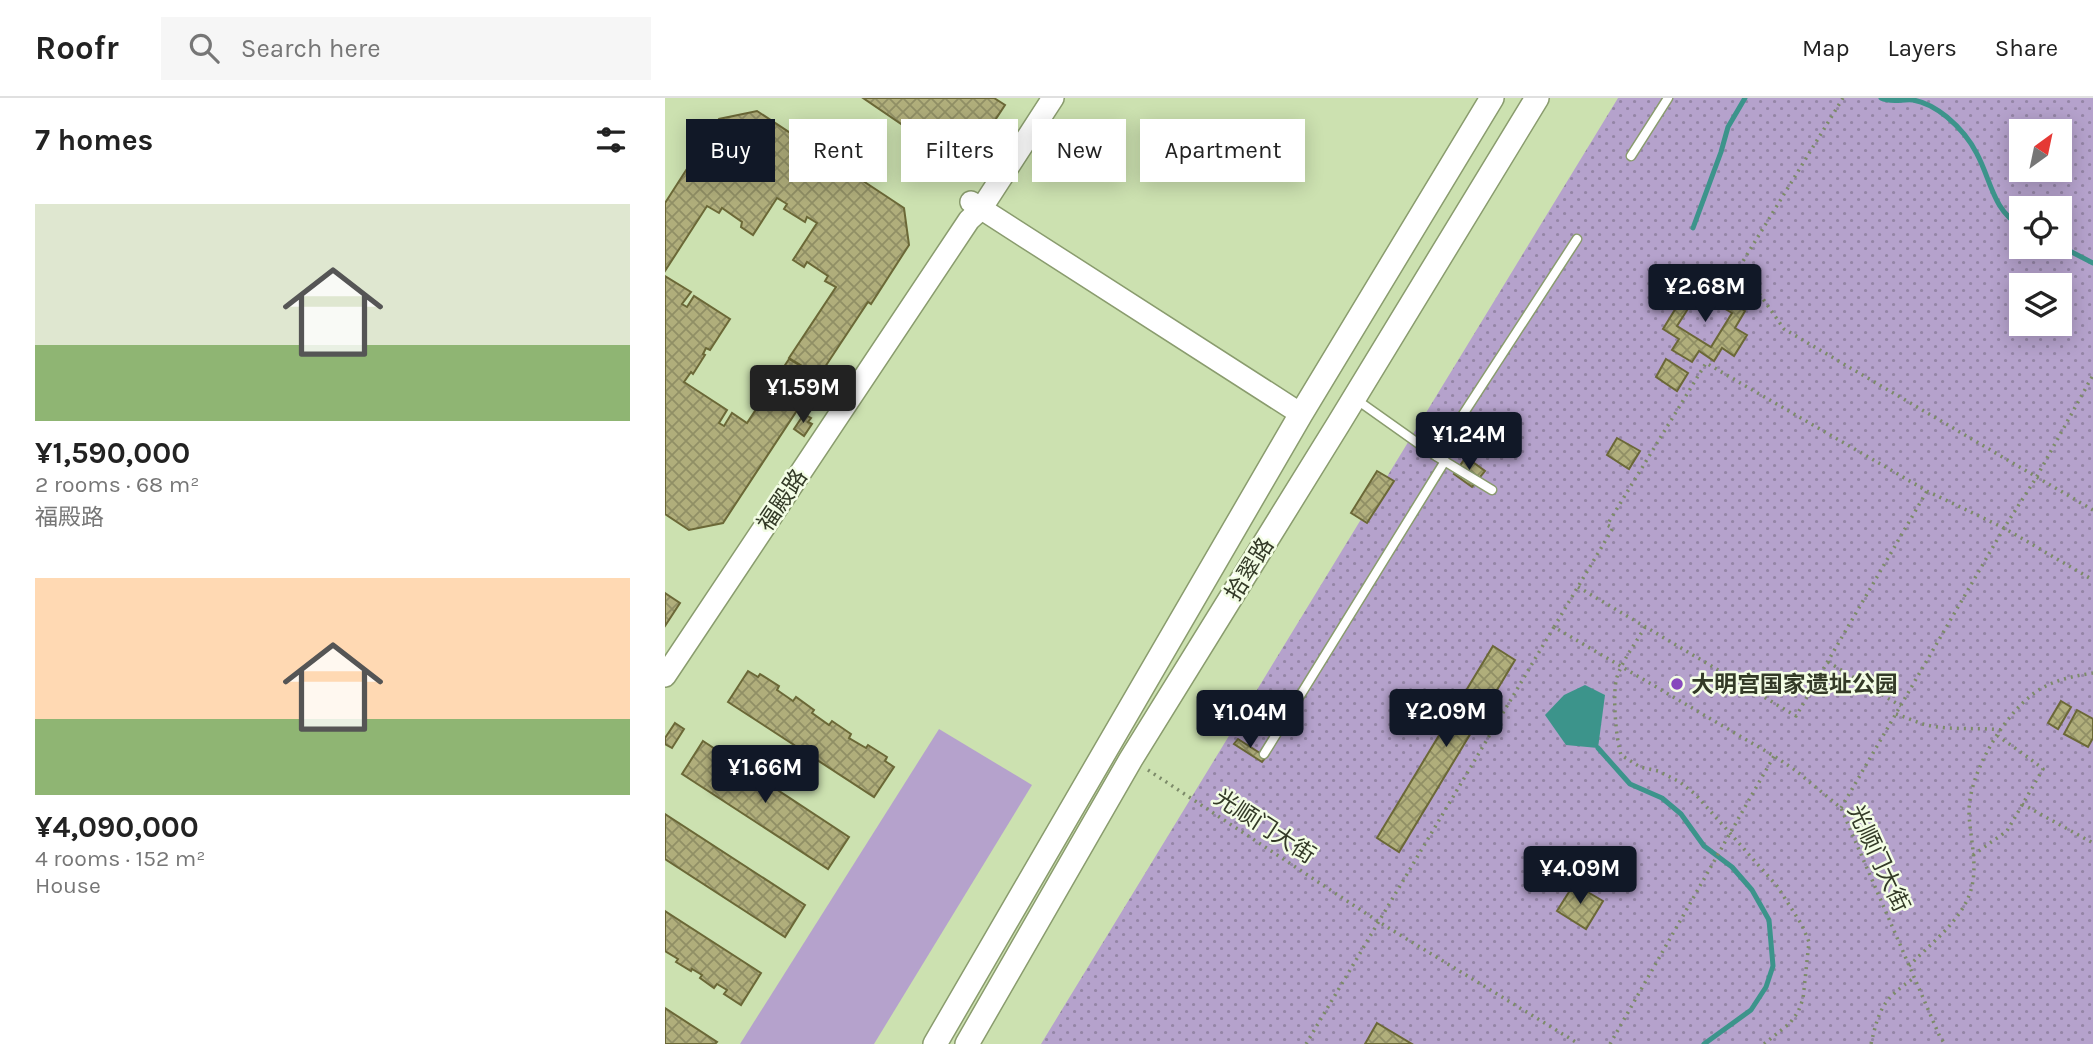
<!DOCTYPE html>
<html lang="en">
<head>
<meta charset="utf-8">
<style>
  :root { --surface:#fff; --page:#f6f6f6; --text:#222; --muted:#767676; --line:#e0e0e0; --accent:#111827 }
  body { margin:0; font-family:Karla,"Noto Sans SC",sans-serif; background:var(--page); color:var(--text); height:100vh; display:flex; flex-direction:column; font-size:26px; white-space:nowrap }
  * { box-sizing:border-box; margin:0 }
  p { font-size:23px; color:var(--muted) }
  .icon { flex:none; width:38px; height:38px; fill:none; stroke:currentColor; stroke-width:2; stroke-linecap:round; stroke-linejoin:round }
  .map { position:relative; flex:1; overflow:hidden }
  .panel { display:flex; flex-direction:column; background:var(--surface); width:665px }
  .panel>* { flex:none }
  .hud { position:absolute; left:21px; top:21px; width:665px; height:63px; display:flex; gap:14px }
  .needle { width:46px; rotate:33deg }
  .tools { position:absolute; left:1344px; top:21px; display:grid; gap:14px }
  .tools a { display:grid; place-items:center; width:63px; height:63px; border-radius:0px; background:var(--surface); box-shadow:0 4px 18px #0003; font-size:35px }
  .price { position:absolute; translate:-50% -60px; padding:0 16px; border-radius:7px; background:var(--accent); color:#fff; font-size:23px; line-height:46px; filter:drop-shadow(0 2px 4px #0008) }
  .price::after { content:''; position:absolute; left:50%; top:42px; width:21px; height:16px; margin-left:-10px; background:inherit; clip-path:polygon(0 0,100% 0,50% 100%) }
  .price.current { background:#222; color:#fff }
  ul { padding:0; list-style:none }
  li { display:grid; align-content:center; gap:14px; height:371px; padding:0 35px }
  li span { display:grid; place-items:center; height:217px; border-radius:0px; color:#555 }
  li>.icon { margin-inline-start:auto }
  span .icon { width:126px; height:126px; fill:#fffc; stroke-width:1 }
  li b { font-size:30px }
  h2 { display:flex; justify-content:space-between; align-items:center; height:84px; padding:0 35px; font-size:30px }
  .tag { padding:0 24px; border-radius:0px; background:var(--surface); box-shadow:0 4px 18px #0003; font-size:24px; line-height:63px }
  .tag.current { background:var(--accent); color:#fff }
  header { display:flex; align-items:center; gap:42px; box-sizing:border-box; height:98px; padding:0 35px; background:var(--surface); border-bottom:2px solid var(--line) }
  header strong { font-size:33px }
  nav { display:flex; gap:38px; margin-inline-start:auto; font-size:24px }
  .search { width:490px; height:63px; background:var(--page); display:flex; align-items:center; gap:18px; box-sizing:border-box; padding:0 24px; border-radius:0px; color:var(--muted); font-size:26px }
  main { display:flex; flex:1; min-height:0 }
  .map>svg:first-child { display:block }
  .green { fill:#b5a2cc }
  .park { fill:url(#park-dots); fill-rule:evenodd }
  .water { fill:#3c948b }
  .lines { fill:none; stroke-linecap:round; stroke-linejoin:round }
  .stream { stroke:#3c948b; stroke-width:5 }
  .building { fill:url(#building-cross-hatch); stroke:#6b6837; stroke-width:2; fill-rule:evenodd }
  .service-casing { stroke:#8a9c6e; stroke-width:11 }
  .tertiary-casing { stroke:#8a9c6e; stroke-width:24 }
  .secondary-casing { stroke:#8a9c6e; stroke-width:26 }
  .path { stroke:#7c8a69; stroke-width:3.5; stroke-dasharray:2 5; stroke-linecap:butt }
  .service { stroke:#fff; stroke-width:8 }
  .tertiary { stroke:#fff; stroke-width:21 }
  .secondary { stroke:#fff; stroke-width:23 }
  .poi-dot { fill:#8748bd; stroke:#f3fde5; stroke-width:2.5 }
  .labels { text-anchor:middle; stroke-width:5; stroke-linejoin:round; paint-order:stroke }
  .street-label { font-size:23px; fill:#333a27; stroke:#f3fde5 }
  .poi-label { font-size:23px; font-weight:bold; fill:#333a27; stroke:#f3fde5; text-anchor:start }
</style>
</head>
<body>
<header>
<strong>Roofr</strong>
<div class="search"><svg class="icon" aria-label="search" viewBox="0 0 24 24"><circle cx="10" cy="10" r="6"/><path d="M15 15l6 6"/></svg>Search here</div>
<nav><a>Map</a><a>Layers</a><a>Share</a></nav>
</header>
<main>
<section class="panel">
<h2>7 homes<svg class="icon" aria-label="filters" viewBox="0 0 24 24"><path d="M4 7h16M4 17h16"/><circle cx="9" cy="7" r="2"/><circle cx="15" cy="17" r="2"/></svg></h2>
<ul>
<li><span style="background:linear-gradient(#dfe7d0 65%,#8fb573 0)"><svg class="icon" aria-label="home" viewBox="0 0 24 24"><path d="M3 11l9-7 9 7M6 9v11h12V9"/></svg></span><div><b>¥1,590,000</b><p>2 rooms · 68 m²</p><p>福殿路</p></div></li>
<li><span style="background:linear-gradient(#ffd9b3 65%,#8fb573 0)"><svg class="icon" aria-label="home" viewBox="0 0 24 24"><path d="M3 11l9-7 9 7M6 9v11h12V9"/></svg></span><div><b>¥4,090,000</b><p>4 rooms · 152 m²</p><p>House</p></div></li>
</ul>
</section>
<div class="map">
<svg width="1428" height="946" viewBox="0 0 1428 946">
  <defs>
    <pattern id="park-dots" width="8" height="8" patternUnits="userSpaceOnUse" patternTransform="scale(1.75)"><rect width="8" height="8" fill="#b5a2cc"/><path d="M2 2h.1M6 6h.1" fill="none" stroke="#9485a6" stroke-width="1.8" stroke-linecap="round"/></pattern>
    <pattern id="building-cross-hatch" width="8" height="8" patternUnits="userSpaceOnUse" patternTransform="scale(1.75)"><rect width="8" height="8" fill="#b0ae7b"/><path d="M0 0l8 8M0 8l8-8" fill="none" stroke="#908f65"/></pattern>
  </defs>
  <rect width="100%" height="100%" fill="#cce1b0"/>
  <path class="green" d="M 274,631 L 367,687 L 209,946 L 75,946 Z"/>
  <path class="park" d="M 953,0 L 1428,0 L 1428,946 L 376,946 ZM 1356,33 L 1395,33 L 1395,72 L 1356,72 ZM 1356,110 L 1395,110 L 1395,149 L 1356,149 ZM 1356,187 L 1395,187 L 1395,226 L 1356,226 Z"/>
  <path class="water" d="M 920,587 L 940,597 L 933,650 L 901,647 L 880,617 L 899,597 Z"/>
  <g class="lines">
    <g class="stream">
      <path d="M 1216,0 C 1226,5 1237,1 1248,2 C 1261,4 1272,11 1282,19 C 1294,29 1305,42 1312,56 C 1326,82 1328,113 1356,128"/>
      <path d="M 1028,130 L 1056,54 L 1063,29 L 1080,0"/>
      <path d="M 1395,148 L 1428,165"/>
      <path d="M 933,650 L 965,686 L 997,700 L 1016,716 L 1039,748 L 1067,769 L 1087,792 L 1104,822 L 1108,868 L 1101,889 L 1086,912 L 1039,946"/>
    </g>
  </g>
  <g class="building">
    <path d="M 198,0 L 329,0 L 340,7 L 315,45 L 277,54 Z"/>
    <path d="M 92,13 L 239,110 L 244,147 L 206,206 L 203,204 L 154,278 L 124,260 L 171,189 L 160,183 L 163,178 L 142,164 L 139,169 L 128,162 L 152,125 L 142,119 L 140,124 L 119,111 L 122,106 L 112,100 L 88,137 L 76,129 L 77,124 L 57,110 L 54,115 L 42,108 L 0,173 L 0,105 L 54,21 Z"/>
    <path d="M 0,178 L 26,194 L 17,206 L 22,209 L 29,198 L 65,221 L 45,252 L 41,250 L 38,256 L 40,257 L 28,276 L 26,274 L 19,284 L 62,312 L 54,325 L 59,328 L 67,315 L 82,325 L 124,261 L 154,279 L 58,425 L 24,432 L 0,416 Z"/>
    <path d="M 1029,181 L 1080,213 L 1070,230 L 1082,237 L 1069,258 L 1057,250 L 1049,263 L 1034,253 L 1027,264 L 1007,252 L 1014,241 L 998,231 ZM 1033,195 L 1067,215 L 1046,249 L 1012,228 Z"/>
    <path d="M 1001,261 L 1023,275 L 1012,293 L 991,279 Z"/>
    <path d="M 139,316 L 146,320 L 143,324 L 147,326 L 139,338 L 129,331 Z"/>
    <path d="M 952,340 L 975,353 L 964,371 L 942,357 Z"/>
    <path d="M 801,359 L 820,373 L 807,389 L 789,376 Z"/>
    <path d="M 712,373 L 729,383 L 702,425 L 686,415 Z"/>
    <path d="M 0,495 L 15,505 L 0,528 Z"/>
    <path d="M 828,548 L 850,562 L 734,754 L 712,740 Z"/>
    <path d="M 83,573 L 93,579 L 95,576 L 114,588 L 112,592 L 128,603 L 131,599 L 149,612 L 147,615 L 164,627 L 167,623 L 186,636 L 184,640 L 201,650 L 203,647 L 222,659 L 220,663 L 229,669 L 209,699 L 63,604 Z"/>
    <path d="M 1396,603 L 1406,609 L 1393,631 L 1383,625 Z"/>
    <path d="M 1412,612 L 1428,621 L 1428,640 L 1423,649 L 1399,636 Z"/>
    <path d="M 10,625 L 19,631 L 7,650 L 0,646 L 0,640 Z"/>
    <path d="M 573,641 L 601,659 L 597,664 L 569,646 Z"/>
    <path d="M 38,643 L 184,739 L 163,771 L 17,676 Z"/>
    <path d="M 0,716 L 140,807 L 120,839 L 0,761 Z"/>
    <path d="M 909,786 L 938,803 L 921,831 L 892,813 Z"/>
    <path d="M 0,813 L 96,875 L 76,907 L 59,896 L 62,892 L 52,886 L 49,890 L 35,880 L 37,877 L 27,871 L 26,873 L 11,864 L 13,861 L 0,853 Z"/>
    <path d="M 0,910 L 52,944 L 50,946 L 0,946 Z"/>
    <path d="M 712,925 L 747,946 L 700,946 Z"/>
  </g>
  <g class="lines">
    <defs>
      <g id="service">
        <path d="M 966,58 L 1003,0"/>
        <path d="M 692,302 L 771,358 L 827,392"/>
        <path d="M 771,358 L 912,141"/>
        <path d="M 599,656 L 780,363"/>
      </g>
      <g id="tertiary">
        <path d="M 306,104 L 636,316"/>
        <path d="M 0,578 L 304,122 L 316,111 L 388,0"/>
      </g>
      <g id="secondary">
        <path d="M 270,946 L 636,316 L 827,0"/>
        <path d="M 302,946 L 466,661 L 674,325 L 872,0"/>
      </g>
    </defs>
    <use href="#service" class="service-casing"/>
    <use href="#tertiary" class="tertiary-casing"/>
    <use href="#secondary" class="secondary-casing"/>
    <g class="path">
      <path d="M 1178,0 L 1075,168 L 1119,231 L 1428,412"/>
      <path d="M 913,489 L 1131,618 L 1262,393"/>
      <path d="M 889,529 L 948,430 L 942,427 L 1041,265 L 1262,393 L 1339,430 L 1428,482"/>
      <path d="M 980,529 C 971,545 958,561 952,579 C 947,595 951,641 956,657 L 975,669 L 993,673 L 1015,684 L 1031,697 L 1112,788 L 1137,827 L 1144,844 L 1138,901 L 1133,914 L 1125,925 L 1099,946"/>
      <path d="M 1163,564 L 1236,608"/>
      <path d="M 1231,616 C 1240,619 1249,623 1258,626 C 1283,633 1311,629 1337,632"/>
      <path d="M 483,672 L 714,824 L 914,946"/>
      <path d="M 1357,706 L 1428,745"/>
      <path d="M 1176,710 L 1339,430 L 1371,380 L 1428,277"/>
      <path d="M 1308,757 L 1342,733 L 1378,671 L 1364,660 L 1333,638"/>
      <path d="M 1244,868 C 1265,846 1295,824 1305,795 C 1314,769 1305,741 1304,715 C 1303,675 1342,610 1377,590 C 1393,581 1410,578 1428,575"/>
      <path d="M 641,946 L 889,529 L 1109,658 L 1130,672 L 1176,710 L 1275,939 L 1280,946"/>
      <path d="M 945,946 L 1109,658"/>
      <path d="M 1206,946 C 1214,911 1218,901 1249,880"/>
    </g>
    <use href="#service" class="service"/>
    <use href="#tertiary" class="tertiary"/>
    <use href="#secondary" class="secondary"/>
  </g>
  <circle class="poi-dot" cx="1012" cy="586" r="7"/>
  <g class="labels">
    <g class="street-label">
      <text transform="translate(117 402) rotate(-56)" y="8">福殿路</text>
      <text transform="translate(584 471) rotate(-58)" y="8">拾翠路</text>
      <text transform="translate(600 728) rotate(33)" y="8">光顺门大街</text>
      <text transform="translate(1214 760) rotate(65)" y="8">光顺门大街</text>
    </g>
    <g class="poi-label">
      <text x="1026" y="594">大明宫国家遗址公园</text>
    </g>
  </g>
</svg>
<div class="tools">
<a><svg class="needle" viewBox="-14 -14 28 28"><path d="M0-13l5 13h-10z" fill="#e53935"/><path d="M0 13l5-13h-10z" fill="#767676"/></svg></a>
<a><svg class="icon" aria-label="locate" viewBox="0 0 24 24"><circle cx="12" cy="12" r="6"/><path d="M12 2v4M12 18v4M2 12h4M18 12h4"/></svg></a>
<a><svg class="icon" aria-label="layers" viewBox="0 0 24 24"><path d="M12 4l9 5-9 5-9-5zM3 14l9 5 9-5"/></svg></a>
</div>
<b class="price" style="left:1040px;top:226px">¥2.68M</b>
<b class="price current" style="left:138px;top:327px">¥1.59M</b>
<b class="price" style="left:804px;top:374px">¥1.24M</b>
<b class="price" style="left:781px;top:651px">¥2.09M</b>
<b class="price" style="left:585px;top:652px">¥1.04M</b>
<b class="price" style="left:100px;top:707px">¥1.66M</b>
<b class="price" style="left:915px;top:808px">¥4.09M</b>
<div class="hud">
<a class="tag current">Buy</a>
<a class="tag">Rent</a>
<a class="tag">Filters</a>
<a class="tag">New</a>
<a class="tag">Apartment</a>
</div>
</div>
</main>
</body>
</html>
